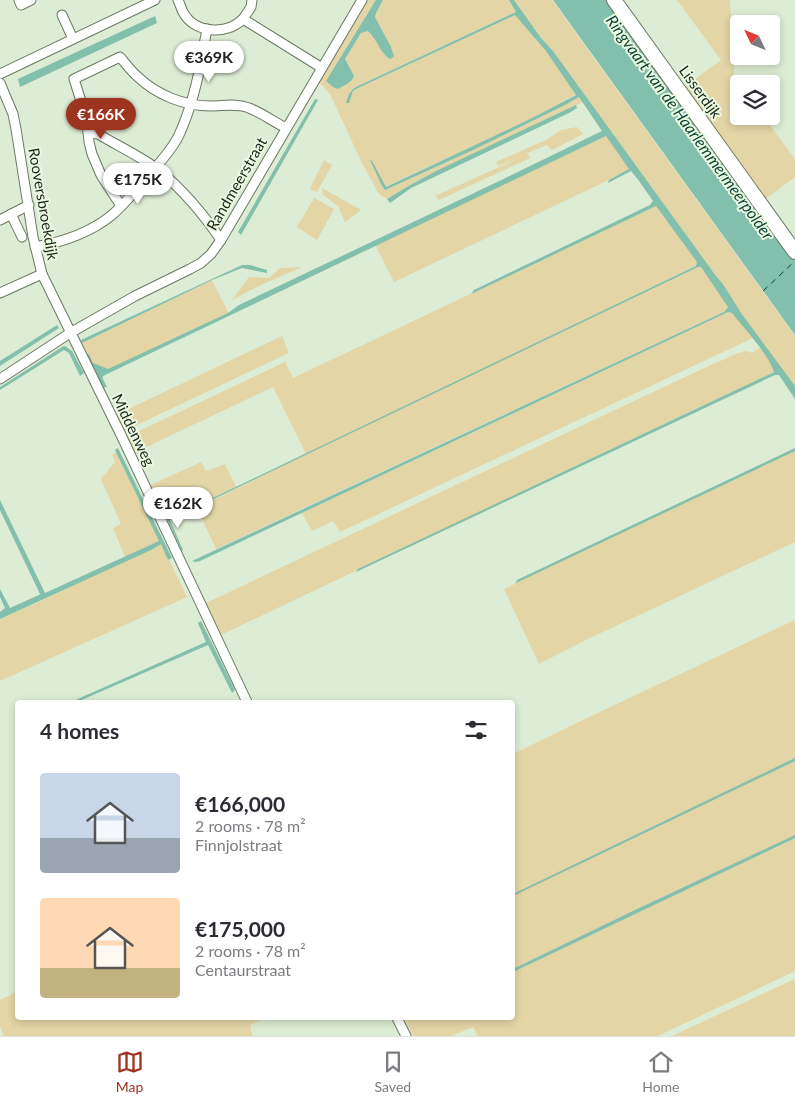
<!DOCTYPE html>
<html lang="en">
<head>
<meta charset="utf-8">
<style>
  :root { --surface:#fff; --page:#f2f2f3; --text:#2b2b33; --muted:#7c7c81; --line:#e1e1e2; --accent:#9d341f }
  body { margin:0; font-family:Lato,sans-serif; background:var(--page); color:var(--text); height:100vh; display:flex; flex-direction:column; font-size:19px; white-space:nowrap }
  * { box-sizing:border-box; margin:0 }
  p { font-size:16px; color:var(--muted) }
  .icon { flex:none; width:28px; height:28px; fill:none; stroke:currentColor; stroke-width:2; stroke-linecap:round; stroke-linejoin:round }
  .map { position:relative; flex:1; overflow:hidden }
  .side { position:absolute; left:15px; top:700px; width:500px; height:320px; display:flex; flex-direction:column; background:var(--surface); border-radius:5px; box-shadow:0 2px 8px #0003 }
  .side>* { flex:none }
  .needle { width:32px; rotate:313deg }
  .tools { position:absolute; left:730px; top:15px; display:grid; gap:10px }
  .tools a { display:grid; place-items:center; width:50px; height:50px; border-radius:5px; background:var(--surface); box-shadow:0 2px 8px #0003; font-size:25px }
  .price { position:absolute; translate:-50% -42px; padding:0 11px; border-radius:18px; background:#fff; color:#222; font-size:16px; line-height:32px; filter:drop-shadow(0 1px 2px #0008) }
  .price::after { content:''; position:absolute; left:50%; top:30px; width:15px; height:11px; margin-left:-8px; background:inherit; clip-path:polygon(0 0,100% 0,50% 100%) }
  .price.on { background:var(--accent); color:#fff }
  ul { padding:0; list-style:none }
  li { display:flex; align-items:center; gap:15px; height:125px; padding:0 25px }
  li span { display:grid; place-items:center; flex:none; width:140px; height:100px; border-radius:5px; color:#555 }
  li>.icon { margin-inline-start:auto }
  span .icon { width:60px; height:60px; fill:#fffc; stroke-width:1 }
  li b { font-size:21px }
  h2 { display:flex; justify-content:space-between; align-items:center; height:60px; padding:0 25px; font-size:21px }
  .dock { display:flex; justify-content:space-around; align-items:center; height:70px; border-top:1px solid var(--line); background:var(--surface); font-size:14px; color:var(--muted) }
  .dock a { display:grid; justify-items:center; gap:2px }
  .dock .on { color:var(--accent) }
  .map>svg:first-child { display:block }
  .green { fill:#e3d5a6 }
  .water { fill:#82bfac }
  .lines { fill:none; stroke-linecap:round; stroke-linejoin:round }
  .ferry { stroke:#0c4236; stroke-width:1; stroke-dasharray:6 5; stroke-linecap:butt }
  .street-casing { stroke:#6a7862; stroke-width:11 }
  .secondary-casing { stroke:#6a7862; stroke-width:16 }
  .street { stroke:#fff; stroke-width:9 }
  .secondary { stroke:#fff; stroke-width:14 }
  .labels { text-anchor:middle; stroke-width:4; stroke-linejoin:round; paint-order:stroke }
  .street-label { font-size:15px; fill:#1e231a; stroke:#eafae1 }
  .water-label { font-size:16px; font-style:italic; fill:#0c4236; stroke:#eafae1 }
</style>
</head>
<body>
<div class="map">
<svg width="795" height="1036" viewBox="0 0 795 1036">
  <rect width="100%" height="100%" fill="#ddecd4"/>
  <g class="green">
    <path d="M 365,0 L 376,0 L 327,81 L 354,76 L 345,59 L 361,33 L 368,31 L 374,36 L 384,55 L 394,56 L 391,47 L 375,17 L 376,13 L 383,0 L 509,0 L 516,12 L 354,88 L 349,94 L 349,103 L 353,91 L 358,88 L 516,14 L 546,51 L 576,94 L 530,119 L 385,187 L 371,160 L 382,186 L 385,190 L 471,151 L 565,105 L 579,97 L 583,102 L 438,170 L 410,185 L 387,199 L 379,194 L 362,163 L 330,94 L 323,86 L 317,82 Z"/>
    <path d="M 514,0 L 552,0 L 795,336 L 795,393 L 778,370 L 221,635 L 206,603 L 579,427 L 700,370 L 738,353 L 747,351 L 752,353 L 761,347 L 723,284 L 716,276 L 553,51 L 541,38 Z"/>
    <path d="M 677,0 L 730,0 L 733,56 L 737,61 L 734,64 L 734,72 L 733,76 L 739,84 L 739,116 L 763,116 L 795,159 L 795,177 L 764,200 L 683,88 L 721,60 Z"/>
    <path d="M 577,127 L 583,134 L 552,150 L 547,145 L 527,153 L 530,158 L 439,200 L 435,196 L 517,159 L 498,166 L 496,162 L 548,139 L 561,130 Z"/>
    <path d="M 606,136 L 632,169 L 394,282 L 375,244 Z"/>
    <path d="M 324,160 L 332,165 L 317,192 L 310,189 Z"/>
    <path d="M 117,163 L 137,167 L 139,169 L 139,173 L 127,188 L 123,189 L 119,187 C 116,179 109,169 117,163 Z"/>
    <path d="M 322,188 L 361,210 L 345,222 L 338,206 L 323,195 Z"/>
    <path d="M 314,198 L 334,209 L 317,240 L 297,227 Z"/>
    <path d="M 656,206 L 698,262 L 696,266 L 500,361 L 698,267 L 701,267 L 728,306 L 724,312 L 216,549 L 197,508 L 381,418 L 306,454 L 273,387 L 134,453 L 127,440 L 127,437 L 135,433 L 285,362 L 293,378 Z"/>
    <path d="M 302,267 L 261,285 L 232,300 L 249,277 L 269,278 L 280,268 Z"/>
    <path d="M 212,280 L 229,314 L 98,377 L 82,343 Z"/>
    <path d="M 728,312 L 732,313 L 755,337 L 340,532 L 333,521 L 312,531 L 302,513 Z"/>
    <path d="M 282,336 L 289,353 L 124,431 L 116,415 Z"/>
    <path d="M 795,449 L 795,542 L 586,640 L 539,664 L 504,589 L 513,585 L 517,580 Z"/>
    <path d="M 117,452 L 160,541 L 125,557 L 113,528 L 121,524 L 101,479 L 115,462 L 112,455 Z"/>
    <path d="M 201,462 L 206,471 L 225,464 L 236,487 L 173,517 L 169,517 L 154,490 L 153,490 L 167,520 L 164,522 L 149,489 L 151,485 Z"/>
    <path d="M 161,543 L 187,597 L 0,681 L 0,619 L 41,601 Z"/>
    <path d="M 795,620 L 795,971 L 658,1036 L 478,1036 L 473,1027 L 451,1036 L 413,1036 L 404,1018 L 512,1018 L 513,754 L 585,719 Z"/>
    <path d="M 795,979 L 795,1036 L 672,1036 Z"/>
    <path d="M 17,992 L 18,1018 L 265,1018 L 250,1025 L 251,1031 L 253,1036 L 4,1036 L 0,1027 L 0,1000 Z"/>
  </g>
  <g class="water">
    <path d="M 376,0 L 383,0 L 376,13 L 375,17 L 391,47 L 394,56 L 392,58 L 390,59 C 379,52 378,40 368,31 L 361,33 L 345,59 L 354,76 L 352,80 L 347,84 L 338,89 L 333,87 L 326,81 Z"/>
    <path d="M 509,0 L 514,0 L 541,38 L 553,51 L 716,276 L 723,284 L 741,313 L 795,386 L 795,399 L 779,375 L 775,375 L 356,572 L 358,569 L 774,372 C 770,356 743,327 732,313 L 728,312 L 200,561 L 196,562 L 192,561 L 724,312 L 728,307 L 701,267 L 698,267 L 170,520 L 183,550 L 182,551 L 153,489 L 154,490 L 168,517 L 173,517 L 696,266 L 697,262 L 656,206 L 471,294 L 474,290 L 650,205 L 653,201 L 639,181 L 631,171 L 608,183 L 609,180 L 629,169 L 606,136 L 107,374 L 102,377 L 107,387 L 103,388 L 87,355 L 89,354 L 93,363 L 108,369 L 228,313 L 239,305 L 493,184 L 602,131 L 579,97 L 565,105 L 471,151 L 385,190 L 382,186 L 370,160 L 372,161 L 386,187 L 530,119 L 576,95 L 546,51 L 515,15 L 358,88 L 353,91 L 349,103 L 346,103 L 349,94 L 354,88 L 516,12 Z"/>
    <path d="M 553,0 L 606,0 L 782,243 L 795,261 L 795,335 Z"/>
    <path d="M 155,16 L 157,23 L 20,87 L 18,79 Z"/>
    <path d="M 315,99 L 318,100 L 241,235 L 238,232 Z"/>
    <path d="M 576,105 L 577,108 L 571,112 L 411,188 L 390,203 L 387,199 L 410,185 L 438,170 Z"/>
    <path d="M 242,265 L 250,265 L 267,270 L 267,273 L 242,268 L 212,280 L 82,343 L 81,340 Z"/>
    <path d="M 57,325 L 59,328 L 0,366 L 0,361 Z"/>
    <path d="M 65,346 L 72,351 L 84,373 L 80,376 L 69,353 L 64,350 L 0,390 L 0,387 L 62,347 Z"/>
    <path d="M 118,448 L 172,558 L 168,560 L 161,544 L 151,550 L 0,619 L 0,612 L 5,608 L 0,597 L 0,589 L 10,608 L 39,595 L 40,594 L 0,510 L 0,500 L 45,593 L 159,541 L 115,450 Z"/>
    <path d="M 795,448 L 795,451 L 516,583 L 517,580 Z"/>
    <path d="M 201,621 L 235,690 L 232,693 L 208,645 L 77,702 L 71,702 L 206,642 L 198,623 Z"/>
    <path d="M 795,758 L 795,761 L 513,896 L 513,894 Z"/>
    <path d="M 795,835 L 795,838 L 513,972 L 513,969 L 635,910 Z"/>
  </g>
  <g class="lines">
    <path class="ferry" d="M 763,291 L 795,261"/>
    <defs>
      <g id="street">
        <path d="M 19,0 L 21,5 L 31,0"/>
        <path d="M 178,0 C 180,4 181,8 183,12 C 194,33 226,36 243,19"/>
        <path d="M 62,15 L 73,39"/>
        <path d="M 204,45 L 207,29"/>
        <path d="M 322,68 L 362,0"/>
        <path d="M 0,74 L 155,0"/>
        <path d="M 0,83 L 13,114 L 16,129 L 33,237 L 42,274 L 121,435 L 247,702"/>
        <path d="M 88,133 L 98,134 C 118,146 142,157 160,171 C 184,191 204,215 221,240"/>
        <path d="M 121,206 L 101,175 L 92,154 L 89,142 L 87,120 L 74,79 L 120,57 C 126,64 131,71 138,77 C 157,95 184,106 211,106 C 223,106 237,103 249,108 C 262,113 274,122 286,128"/>
        <path d="M 11,214 L 22,237"/>
        <path d="M 0,220 L 29,205"/>
        <path d="M 35,247 C 63,242 90,233 112,215 C 126,203 137,188 149,175 C 160,162 172,150 179,135 C 191,109 197,82 203,54"/>
        <path d="M 0,293 L 42,274"/>
        <path d="M 0,379 L 70,333 L 135,296 L 190,269 L 201,263 L 211,254 L 221,240 L 322,68 L 243,19 L 251,7 L 252,0"/>
        <path d="M 397,1018 L 406,1036"/>
      </g>
      <path id="secondary" d="M 614,0 L 795,252"/>
    </defs>
    <use href="#street" class="street-casing"/>
    <use href="#secondary" class="secondary-casing"/>
    <use href="#street" class="street"/>
    <use href="#secondary" class="secondary"/>
  </g>
  <g class="labels">
    <g class="street-label">
      <text transform="translate(700 92) rotate(54)" y="5">Lisserdijk</text>
      <text transform="translate(237 184) rotate(-60)" y="5">Randmeerstraat</text>
      <text transform="translate(43 204) rotate(80)" y="5">Rooversbroekdijk</text>
      <text transform="translate(133 430) rotate(64)" y="5">Middenweg</text>
    </g>
    <g class="water-label">
      <text transform="translate(690 127) rotate(54)" y="6">Ringvaart van de Haarlemmermeerpolder</text>
    </g>
  </g>
</svg>
<div class="tools">
<a><svg class="needle" viewBox="-14 -14 28 28"><path d="M0-13l5 13h-10z" fill="#e53935"/><path d="M0 13l5-13h-10z" fill="#7c7c81"/></svg></a>
<a><svg class="icon" aria-label="layers" viewBox="0 0 24 24"><path d="M12 4l9 5-9 5-9-5zM3 14l9 5 9-5"/></svg></a>
</div>
<b class="price" style="left:209px;top:83px">€369K</b>
<b class="price on" style="left:101px;top:140px">€166K</b>
<b class="price" style="left:138px;top:205px">€175K</b>
<b class="price" style="left:178px;top:529px">€162K</b>
<section class="side">
<h2>4 homes<svg class="icon" aria-label="filters" viewBox="0 0 24 24"><path d="M4 7h16M4 17h16"/><circle cx="9" cy="7" r="2"/><circle cx="15" cy="17" r="2"/></svg></h2>
<ul>
<li><span style="background:linear-gradient(#c9d6e8 65%,#9aa5b1 0)"><svg class="icon" aria-label="home" viewBox="0 0 24 24"><path d="M3 11l9-7 9 7M6 9v11h12V9"/></svg></span><div><b>€166,000</b><p>2 rooms · 78 m²</p><p>Finnjolstraat</p></div></li>
<li><span style="background:linear-gradient(#ffd9b3 70%,#c2b280 0)"><svg class="icon" aria-label="home" viewBox="0 0 24 24"><path d="M3 11l9-7 9 7M6 9v11h12V9"/></svg></span><div><b>€175,000</b><p>2 rooms · 78 m²</p><p>Centaurstraat</p></div></li>
</ul>
</section>
</div>
<nav class="dock">
<a class="on"><svg class="icon" aria-label="map" viewBox="0 0 24 24"><path d="M3 6l6-2 6 2 6-2v14l-6 2-6-2-6 2zM9 4v14M15 6v14"/></svg>Map</a>
<a><svg class="icon" aria-label="saved" viewBox="0 0 24 24"><path d="M7 4h10v16l-5-4-5 4z"/></svg>Saved</a>
<a><svg class="icon" aria-label="home" viewBox="0 0 24 24"><path d="M3 11l9-7 9 7M6 9v11h12V9"/></svg>Home</a>
</nav>
</body>
</html>
